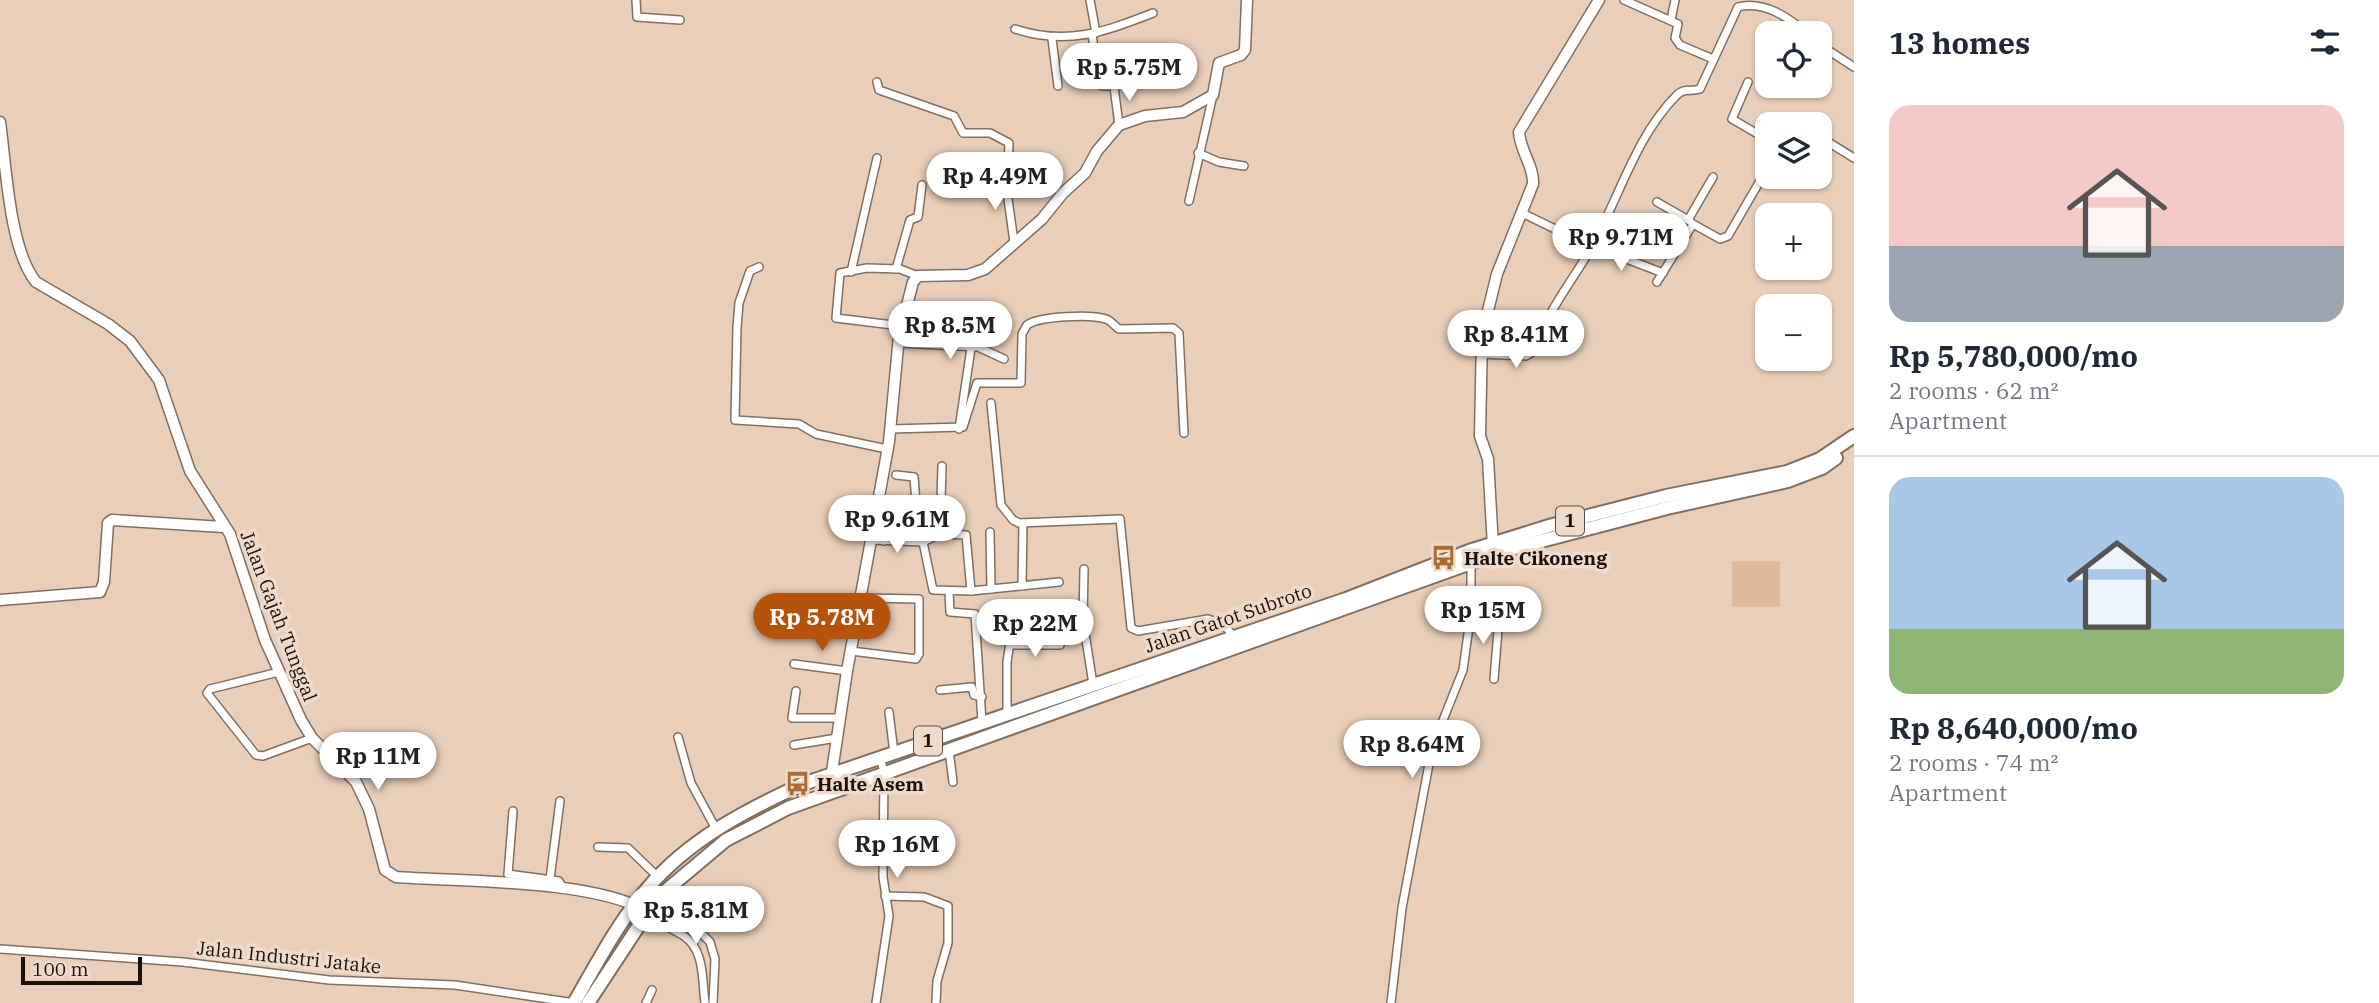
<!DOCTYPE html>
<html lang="en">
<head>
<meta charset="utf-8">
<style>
  :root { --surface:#fff; --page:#f2f2f3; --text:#1f2937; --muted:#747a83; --line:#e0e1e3; --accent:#b45309 }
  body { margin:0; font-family:"IBM Plex Serif",serif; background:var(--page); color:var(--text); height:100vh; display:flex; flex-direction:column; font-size:26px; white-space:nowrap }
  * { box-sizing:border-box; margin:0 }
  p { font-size:23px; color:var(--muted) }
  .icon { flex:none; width:38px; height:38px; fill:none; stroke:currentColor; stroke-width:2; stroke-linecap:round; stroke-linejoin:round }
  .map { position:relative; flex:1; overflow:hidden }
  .details { display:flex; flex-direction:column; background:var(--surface); width:525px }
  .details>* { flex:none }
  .buttons { position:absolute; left:1755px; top:21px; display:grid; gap:14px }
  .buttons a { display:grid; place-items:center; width:77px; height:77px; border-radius:14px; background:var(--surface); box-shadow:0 2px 5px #0004; font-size:35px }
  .scale { position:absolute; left:21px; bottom:18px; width:121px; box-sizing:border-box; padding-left:7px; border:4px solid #18110c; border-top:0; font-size:19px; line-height:24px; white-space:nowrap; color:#18110c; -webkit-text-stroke:5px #f0dbcb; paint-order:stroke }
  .price { position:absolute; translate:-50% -60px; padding:0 16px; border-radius:24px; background:#fff; color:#222; font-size:23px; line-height:46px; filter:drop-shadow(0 2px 4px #0008) }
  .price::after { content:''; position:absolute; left:50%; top:42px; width:21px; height:16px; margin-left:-10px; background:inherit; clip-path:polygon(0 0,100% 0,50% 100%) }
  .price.on { background:var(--accent); color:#fff }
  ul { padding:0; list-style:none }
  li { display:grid; align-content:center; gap:14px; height:371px; padding:0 35px }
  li+li { border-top:2px solid var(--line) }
  li span { display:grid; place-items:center; height:217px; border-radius:21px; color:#555 }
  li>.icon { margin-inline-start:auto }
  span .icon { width:126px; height:126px; fill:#fffc; stroke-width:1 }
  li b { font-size:30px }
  h2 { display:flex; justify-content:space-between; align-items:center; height:84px; padding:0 35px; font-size:30px }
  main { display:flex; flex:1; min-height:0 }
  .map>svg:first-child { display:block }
  .built { fill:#e9cfb9; fill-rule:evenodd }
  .green { fill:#deb99c }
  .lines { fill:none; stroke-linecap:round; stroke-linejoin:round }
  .street-casing { stroke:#816f60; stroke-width:10 }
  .secondary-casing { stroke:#816f60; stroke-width:13 }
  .highway-casing { stroke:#816f60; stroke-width:16 }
  .street { stroke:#fff; stroke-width:7 }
  .secondary { stroke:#fff; stroke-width:10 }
  .highway { stroke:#fff; stroke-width:12 }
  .labels { text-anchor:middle; stroke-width:7; stroke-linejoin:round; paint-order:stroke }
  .shield { fill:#f0dbcb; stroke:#594e45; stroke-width:2 }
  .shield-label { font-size:18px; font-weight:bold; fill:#18110c }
  .poi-label { font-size:19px; font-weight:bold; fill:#18110c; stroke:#f0dbcb; text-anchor:start }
  .street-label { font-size:19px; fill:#18110c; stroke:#f0dbcb }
</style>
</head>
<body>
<main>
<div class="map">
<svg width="1854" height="1003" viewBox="0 0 1854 1003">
  <rect width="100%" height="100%" fill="#f0dbcb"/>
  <path class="built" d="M 0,0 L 1854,0 L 1854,1003 L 0,1003 ZM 1768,33 L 1820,33 L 1820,86 L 1768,86 ZM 1768,124 L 1820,124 L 1820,177 L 1768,177 ZM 1768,215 L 1820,215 L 1820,268 L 1768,268 ZM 1768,306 L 1820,306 L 1820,359 L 1768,359 Z"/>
  <rect class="green" x="1732" y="561" width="48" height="46"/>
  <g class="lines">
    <defs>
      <g id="street">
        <path d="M 636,0 L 637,17 L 680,20"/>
        <path d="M 1090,0 L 1096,33"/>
        <path d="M 1624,0 L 1678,24 L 1675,38 L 1680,45 L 1713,59"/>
        <path d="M 1671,20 L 1675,0"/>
        <path d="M 1015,29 C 1067,46 1104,32 1153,13"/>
        <path d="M 1092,34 L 1099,83 L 1102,86 L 1113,86"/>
        <path d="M 1052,39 L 1058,86"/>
        <path d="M 1820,45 L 1854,67"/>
        <path d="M 877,82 L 879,90 L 954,116 L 963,133 L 990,133 L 1009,143 L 1007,192 L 1014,242"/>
        <path d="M 1748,82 L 1732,119 L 1768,140"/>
        <path d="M 1119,125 L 1113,79 L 1120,73 L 1149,70"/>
        <path d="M 1820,137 L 1854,158"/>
        <path d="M 1198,153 L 1219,162 L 1244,166"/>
        <path d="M 1189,201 L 1213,95"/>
        <path d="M 1657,202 L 1690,221"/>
        <path d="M 1522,213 L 1592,247"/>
        <path d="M 1688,220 L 1713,177"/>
        <path d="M 1593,246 L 1663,273"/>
        <path d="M 759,267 L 750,271 L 739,303 L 737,327 L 735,420 L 799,424 L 816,434 L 887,449"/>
        <path d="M 896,269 L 910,220 L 918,217 L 922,185"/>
        <path d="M 851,272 L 877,158"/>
        <path d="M 1657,282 L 1693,224 L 1720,239 L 1728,236 L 1768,167"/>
        <path d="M 901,326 L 836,318 L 840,273 L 867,268 L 900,269 L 918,276"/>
        <path d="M 899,343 L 978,347 L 1004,359"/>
        <path d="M 1481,354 L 1526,356 L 1536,350 C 1545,312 1574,280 1592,246 C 1619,198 1636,136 1676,96 C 1684,87 1691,92 1700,89 L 1738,7 C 1764,0 1789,18 1807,33"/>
        <path d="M 991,403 L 1001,505 L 1013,520 L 1019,523 L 1120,519 L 1131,628 L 1138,631 L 1208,619 L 1223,624 L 1235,638"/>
        <path d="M 890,429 L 963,427 L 977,383 L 1021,383 L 1022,334 L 1027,325 C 1039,316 1091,314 1106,319 C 1112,321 1114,326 1119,329 L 1173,328 L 1179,333 L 1184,433"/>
        <path d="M 959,429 L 971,348"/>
        <path d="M 918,528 L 939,528"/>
        <path d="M 990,532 L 991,589"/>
        <path d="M 940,534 L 966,535 L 971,591"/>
        <path d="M 873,540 L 923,542 L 940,534 L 942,466"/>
        <path d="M 884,541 L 884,523 L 918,528 L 914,477 L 896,475"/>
        <path d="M 923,542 L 933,590 L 971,591 L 1059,582"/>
        <path d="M 1084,569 L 1083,621 L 1093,684"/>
        <path d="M 1022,586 L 1023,523"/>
        <path d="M 949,592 L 950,612 L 975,614 L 982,722"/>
        <path d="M 1471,612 L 1499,618 L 1494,679"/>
        <path d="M 1010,645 L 1060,645"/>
        <path d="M 851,651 L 916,659 L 919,654 L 919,599 L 862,598"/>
        <path d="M 794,664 L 847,671"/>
        <path d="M 279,672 L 210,689 L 207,693 L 256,755 L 263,756 L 312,738"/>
        <path d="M 940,690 L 972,687 L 974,695 L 982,697"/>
        <path d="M 796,691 L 792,718 L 841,718"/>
        <path d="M 889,712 L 894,753"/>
        <path d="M 1007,714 L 1007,662 L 1013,622 L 1065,616"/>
        <path d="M 678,737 L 691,783 L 716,829"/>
        <path d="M 794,745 L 837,738"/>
        <path d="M 949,750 L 953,782"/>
        <path d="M 513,811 L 508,874 L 559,881 L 563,889"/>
        <path d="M 598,847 L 628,848 L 658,877"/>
        <path d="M 550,879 L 560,801"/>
        <path d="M 885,896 L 924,897 L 948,906 L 948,943 L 937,981 L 936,1003"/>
        <path d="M 647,911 L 668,909 L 682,914 L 710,942 L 715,959 L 713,1003"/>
        <path d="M 647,911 C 658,923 670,928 684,936 C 705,950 702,981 705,1003"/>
        <path d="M 0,949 L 183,962 L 329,980 L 455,985 L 575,1003"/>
        <path d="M 646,1003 L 652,990"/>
        <path d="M 876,1003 L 889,916 L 883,877 L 884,772 L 880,757"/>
        <path d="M 1391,1003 L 1402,908 L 1432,748 L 1463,670 L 1471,612 L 1471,562"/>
      </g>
      <g id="secondary">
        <path d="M 0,122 C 6,164 9,249 36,282 L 108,324 L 130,341 L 159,380 L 190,471 L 230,534 L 265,640 L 301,720 L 312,738 L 356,782 L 369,809 L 385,870 L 396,877 C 463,882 590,879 647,911"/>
        <path d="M 1493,547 L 1488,459 L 1480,436 L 1482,335 L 1497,274 L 1533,184 C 1534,166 1520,151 1519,132 L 1599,0"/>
        <path d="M 0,600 L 100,592 L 104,582 L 108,523 L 112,520 L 223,527"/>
        <path d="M 829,792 L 847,671 L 889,442 L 899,336 L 913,282 L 918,276 L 968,275 L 985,269 L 1042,219 L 1063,193 L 1085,173 L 1097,151 L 1119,125 L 1145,116 L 1183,112 L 1213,95 L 1219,63 L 1241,55 L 1245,50 L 1247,0"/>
      </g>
      <g id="highway">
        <path d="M 574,1003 C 596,965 618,922 647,889 C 688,840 746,810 803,784 L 1346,599 L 1469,551 L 1549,526 L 1666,496 L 1787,472 L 1820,459 L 1854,436"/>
        <path d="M 588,1003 L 657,898 L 726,840 L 788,808 L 1507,550 L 1667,508 L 1788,481 L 1822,468 L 1836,458"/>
      </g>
    </defs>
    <use href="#street" class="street-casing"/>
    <use href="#secondary" class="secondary-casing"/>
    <use href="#highway" class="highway-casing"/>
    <use href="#street" class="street"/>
    <use href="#secondary" class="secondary"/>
    <use href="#highway" class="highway"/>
  </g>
  <defs>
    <symbol id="bus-bare" viewBox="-9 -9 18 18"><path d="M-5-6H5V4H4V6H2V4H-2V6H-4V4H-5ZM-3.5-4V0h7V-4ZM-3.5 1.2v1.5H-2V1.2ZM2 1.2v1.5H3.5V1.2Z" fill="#aa6c31" stroke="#f0dbcb" stroke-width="2.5" paint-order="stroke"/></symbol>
  </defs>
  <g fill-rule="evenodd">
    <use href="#bus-bare" x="1426" y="540" width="35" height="35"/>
    <use href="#bus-bare" x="780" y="766" width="35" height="35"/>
  </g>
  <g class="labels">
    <g class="shield">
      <rect x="1556" y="506.5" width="28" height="29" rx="5"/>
      <rect x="914" y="726.5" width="28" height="29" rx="5"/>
    </g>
    <g class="shield-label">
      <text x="1570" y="527">1</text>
      <text x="928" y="747">1</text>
    </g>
    <g class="poi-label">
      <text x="1464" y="565">Halte Cikoneng</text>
      <text x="817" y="791">Halte Asem</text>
    </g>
    <g class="street-label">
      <text transform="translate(279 616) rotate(69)" y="7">Jalan Gajah Tunggal</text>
      <text transform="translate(1228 618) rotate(-19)" y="7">Jalan Gatot Subroto</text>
      <text transform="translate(289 957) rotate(6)" y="7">Jalan Industri Jatake</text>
    </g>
  </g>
</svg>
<div class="buttons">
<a><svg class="icon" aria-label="locate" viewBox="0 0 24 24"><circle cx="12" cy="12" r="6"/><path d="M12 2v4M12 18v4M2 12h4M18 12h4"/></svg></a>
<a><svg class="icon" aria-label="layers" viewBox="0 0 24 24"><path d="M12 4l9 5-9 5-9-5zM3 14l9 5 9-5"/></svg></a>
<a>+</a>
<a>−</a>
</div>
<div class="scale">100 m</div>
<b class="price" style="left:1129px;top:103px">Rp 5.75M</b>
<b class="price" style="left:995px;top:212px">Rp 4.49M</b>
<b class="price" style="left:1621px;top:273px">Rp 9.71M</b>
<b class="price" style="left:950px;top:361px">Rp 8.5M</b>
<b class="price" style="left:1516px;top:370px">Rp 8.41M</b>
<b class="price" style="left:897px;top:555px">Rp 9.61M</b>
<b class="price" style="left:1483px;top:646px">Rp 15M</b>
<b class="price on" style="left:822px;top:653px">Rp 5.78M</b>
<b class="price" style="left:1035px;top:659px">Rp 22M</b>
<b class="price" style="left:1412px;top:780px">Rp 8.64M</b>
<b class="price" style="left:378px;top:792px">Rp 11M</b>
<b class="price" style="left:897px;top:880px">Rp 16M</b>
<b class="price" style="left:696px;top:946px">Rp 5.81M</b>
</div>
<section class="details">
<h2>13 homes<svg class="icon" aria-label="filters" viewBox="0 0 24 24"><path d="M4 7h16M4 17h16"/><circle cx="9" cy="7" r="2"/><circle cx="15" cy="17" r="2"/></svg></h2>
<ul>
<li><span style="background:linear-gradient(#f6c9c9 65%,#9aa5b1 0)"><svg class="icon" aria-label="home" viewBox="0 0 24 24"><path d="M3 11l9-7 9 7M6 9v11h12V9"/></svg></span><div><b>Rp 5,780,000/mo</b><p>2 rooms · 62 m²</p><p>Apartment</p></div></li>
<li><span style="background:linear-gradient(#a9c7e8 70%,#8fb573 0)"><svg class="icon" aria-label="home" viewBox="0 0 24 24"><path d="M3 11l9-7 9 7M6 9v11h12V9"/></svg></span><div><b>Rp 8,640,000/mo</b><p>2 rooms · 74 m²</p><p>Apartment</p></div></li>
</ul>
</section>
</main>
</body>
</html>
